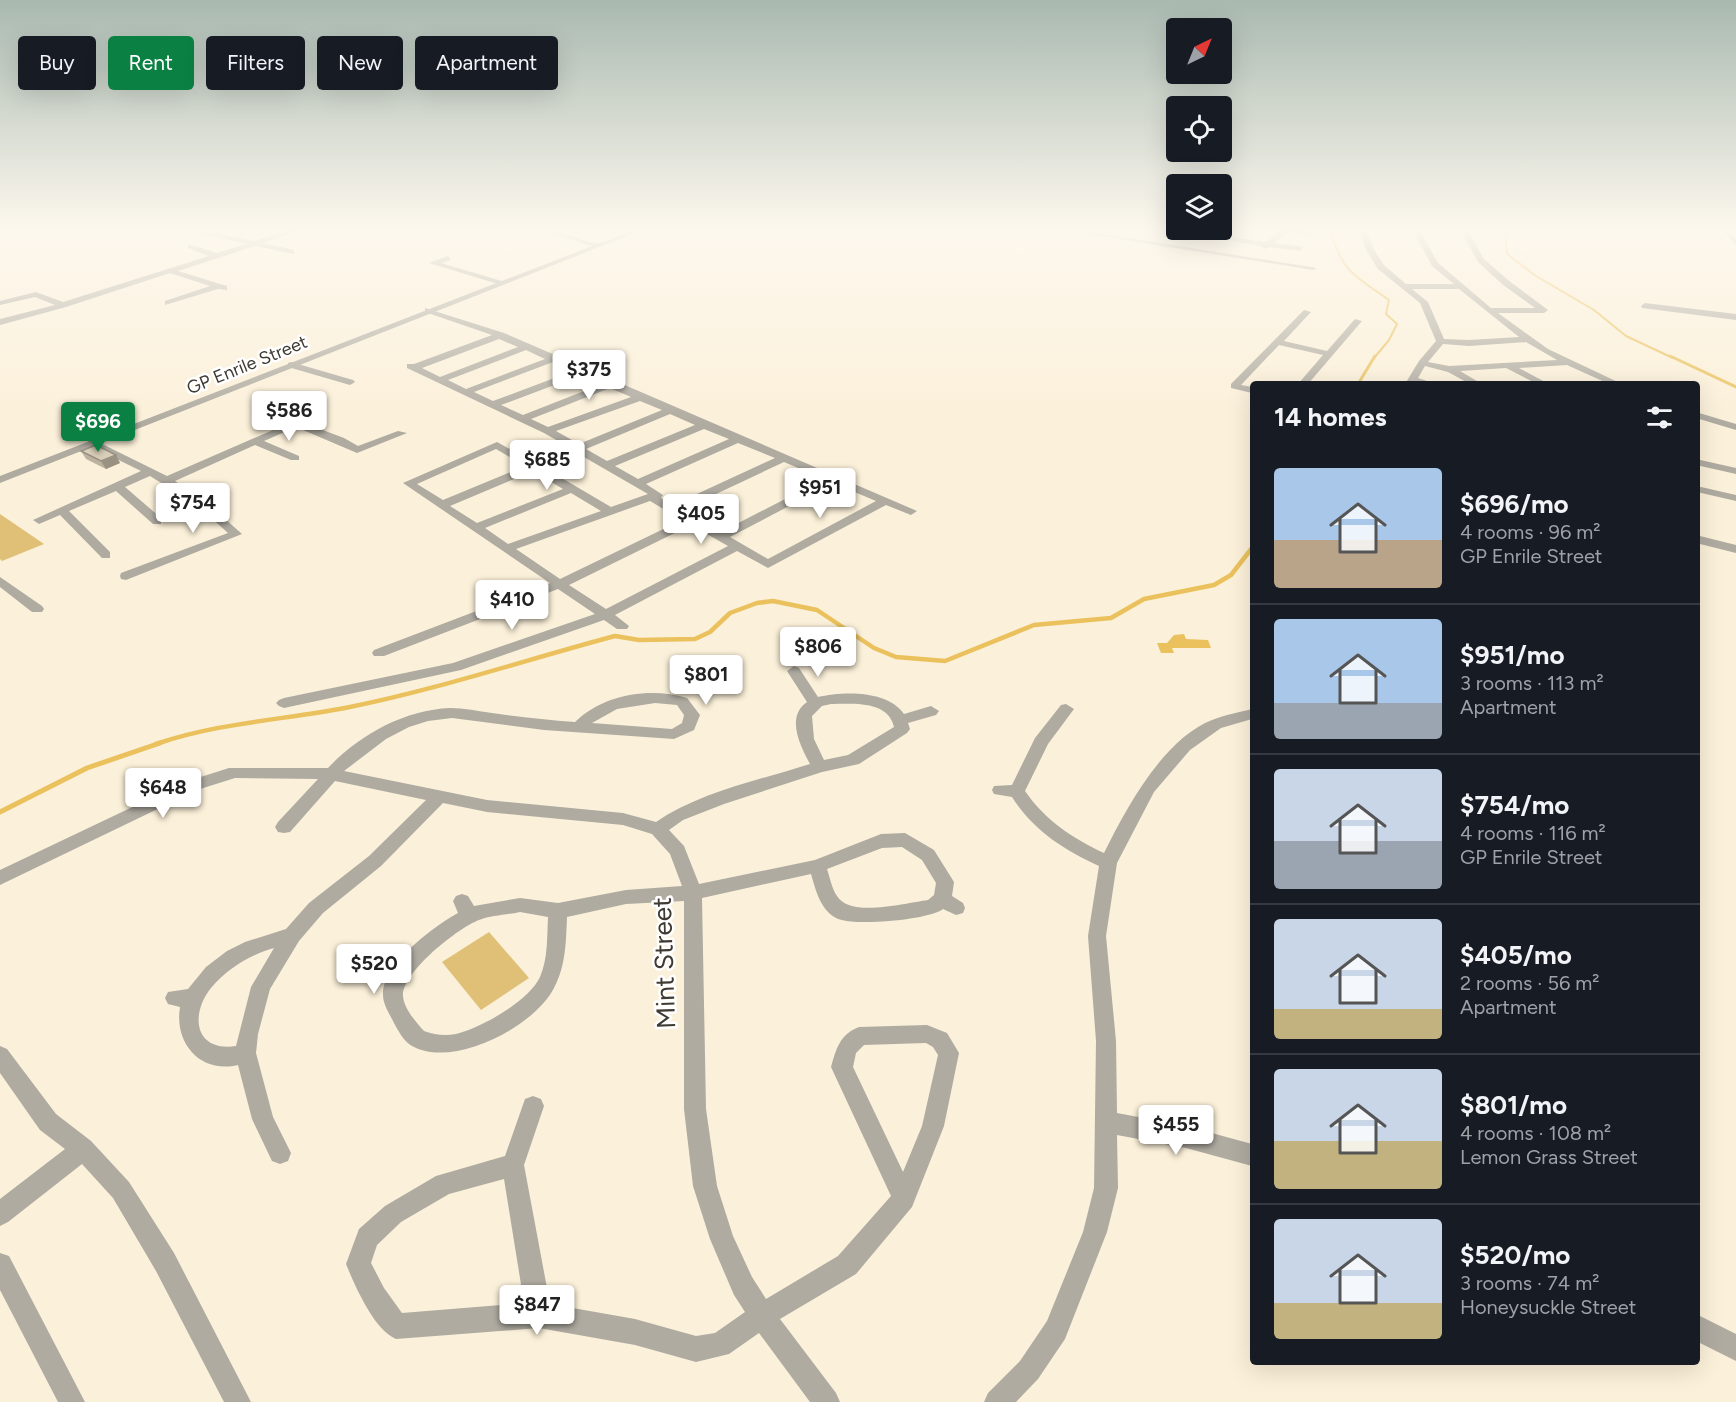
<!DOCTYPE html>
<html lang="en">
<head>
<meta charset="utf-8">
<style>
  :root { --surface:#171b24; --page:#242831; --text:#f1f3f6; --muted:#9ea1a6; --line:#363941; --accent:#0b8043 }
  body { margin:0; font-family:Figtree,sans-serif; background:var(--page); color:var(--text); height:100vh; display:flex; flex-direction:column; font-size:22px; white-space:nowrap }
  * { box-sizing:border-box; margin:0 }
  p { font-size:20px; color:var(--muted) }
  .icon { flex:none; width:33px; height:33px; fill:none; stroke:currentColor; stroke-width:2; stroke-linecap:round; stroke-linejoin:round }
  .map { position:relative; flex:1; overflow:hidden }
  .details { position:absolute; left:1250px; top:381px; width:450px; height:984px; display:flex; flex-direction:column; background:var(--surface); border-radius:6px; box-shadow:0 6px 24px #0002 }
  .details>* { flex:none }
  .top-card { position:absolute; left:18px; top:36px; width:570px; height:54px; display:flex; gap:12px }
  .needle { width:39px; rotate:43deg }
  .controls { position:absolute; left:1166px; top:18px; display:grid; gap:12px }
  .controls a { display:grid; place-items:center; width:66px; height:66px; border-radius:6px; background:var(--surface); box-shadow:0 6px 24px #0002; font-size:30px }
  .price { position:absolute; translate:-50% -51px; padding:0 14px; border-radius:6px; background:#fff; color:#222; font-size:20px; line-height:39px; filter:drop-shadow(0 2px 3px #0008) }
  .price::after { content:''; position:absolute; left:50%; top:36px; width:18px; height:14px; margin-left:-9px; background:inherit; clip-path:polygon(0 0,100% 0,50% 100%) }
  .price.on { background:var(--accent); color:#fff }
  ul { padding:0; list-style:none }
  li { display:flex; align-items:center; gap:18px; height:150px; padding:0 24px }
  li+li { border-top:2px solid var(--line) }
  li span { display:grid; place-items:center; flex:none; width:168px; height:120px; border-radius:6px; color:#555 }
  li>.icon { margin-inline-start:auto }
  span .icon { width:72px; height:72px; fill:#fffc; stroke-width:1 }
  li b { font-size:26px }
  h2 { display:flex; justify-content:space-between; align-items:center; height:72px; padding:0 24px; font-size:26px }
  .pill { padding:0 21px; border-radius:6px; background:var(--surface); box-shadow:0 6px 24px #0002; font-size:21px; line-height:54px }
  .pill.on { background:var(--accent); color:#fff }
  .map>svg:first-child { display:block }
  .green { fill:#dfc076 }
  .water { fill:#eac15c }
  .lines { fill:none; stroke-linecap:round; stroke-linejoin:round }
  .stream-far3 { stroke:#eac15c; stroke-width:2 }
  .stream-far2 { stroke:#eac15c; stroke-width:3 }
  .stream-far1 { stroke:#eac15c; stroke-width:4.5 }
  .stream { stroke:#eac15c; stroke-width:5 }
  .minor { fill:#afaba1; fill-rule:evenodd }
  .tertiary { fill:#afaba1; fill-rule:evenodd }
  .wall { fill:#bbb29f }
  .shaded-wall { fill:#999182 }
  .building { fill:#dacfb9; stroke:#999182; stroke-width:1.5 }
  .labels { text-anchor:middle; stroke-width:5; stroke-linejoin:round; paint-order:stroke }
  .far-street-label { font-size:18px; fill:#3f3b32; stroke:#fff }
  .near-street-label { font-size:26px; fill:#3f3b32; stroke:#fff }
</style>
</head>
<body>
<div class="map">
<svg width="1736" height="1402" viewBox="0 0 1736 1402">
  <rect width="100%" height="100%" fill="#fbf0d9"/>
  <g class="green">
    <path d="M 0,514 L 44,544 L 2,561 L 0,559 Z"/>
    <path d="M 489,932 L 529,978 L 481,1010 L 442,962 Z"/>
  </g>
  <path class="water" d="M 1184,634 L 1186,639 L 1208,640 L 1211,648 L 1172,648 L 1174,653 L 1161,653 L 1157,643 L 1167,643 L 1174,635 Z"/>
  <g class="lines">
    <g class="stream-far3">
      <path d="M 1330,229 C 1341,271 1355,276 1389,300 L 1386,314 L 1397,324 L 1389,340 L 1374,358"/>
      <path d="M 1505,229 L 1507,254 L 1536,276 L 1594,310 L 1626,336 L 1673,358"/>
    </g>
    <g class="stream-far2">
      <path d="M 1670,356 L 1736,387"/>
      <path d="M 1358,384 L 1375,356"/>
    </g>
    <path class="stream-far1" d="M 156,744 C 217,723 281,720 345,708 C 436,690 525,660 615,636 L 639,640 L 695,639 L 710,632 L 730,613 L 757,603 L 773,601 L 817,610 L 874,648 L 896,657 L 945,661 L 1034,625 L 1111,618 L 1144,599 L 1214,585 L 1231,575 L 1252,548"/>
    <path class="stream" d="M 0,812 L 87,768 L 160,743"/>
    <g class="minor">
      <path d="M 194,229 L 254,241 L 294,229 L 304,229 L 263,243 L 294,250 L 294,254 L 255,246 L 178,271 L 227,286 L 227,290 L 218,289 L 165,305 L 165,301 L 210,286 L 170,273 L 66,307 L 0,325 L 0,319 L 55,305 L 35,297 L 0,305 L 0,301 L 36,292 L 63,302 L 209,256 L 188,248 L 188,244 L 217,253 L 246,244 L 194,232 Z"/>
      <path d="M 1034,229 L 1044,229 L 1037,232 Z"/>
      <path d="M 1057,229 L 1072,229 L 1317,268 L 1313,270 Z"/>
      <path d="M 1159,229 L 1174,229 L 1266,242 L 1282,229 L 1297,229 L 1317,233 L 1313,235 L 1289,232 L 1274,243 L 1303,247 L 1300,251 L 1269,247 L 1264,249 L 1261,246 Z"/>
      <path d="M 1359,229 L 1366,229 L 1374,250 L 1384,265 L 1406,284 L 1454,284 L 1432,266 L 1412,229 L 1419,229 L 1438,263 L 1491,308 L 1535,308 L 1502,284 L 1478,262 L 1460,229 L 1467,229 L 1484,259 L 1508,280 L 1548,310 L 1544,313 L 1498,313 L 1548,349 L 1622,384 L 1609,384 L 1567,365 L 1519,368 L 1549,384 L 1537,384 L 1506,368 L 1460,371 L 1482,384 L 1470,384 L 1448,372 L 1425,366 L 1418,378 L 1436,384 L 1405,384 L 1419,361 L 1436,341 L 1420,303 L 1378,269 L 1366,250 ZM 1412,289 L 1459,289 L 1519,337 L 1469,340 L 1444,339 L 1428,302 ZM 1526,342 L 1557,360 L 1449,366 L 1428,362 L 1443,344 L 1469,346 Z"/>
      <path d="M 1721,229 L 1728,229 L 1736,238 L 1736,245 Z"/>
      <path d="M 448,256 L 451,260 L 441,263 L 505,282 L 498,284 L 429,263 Z"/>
      <path d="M 1645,303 L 1736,314 L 1736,320 L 1642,308 L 1641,306 Z"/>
      <path d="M 425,308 L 504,333 L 917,511 L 911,515 L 886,505 L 768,568 L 737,551 L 615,615 L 629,626 L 627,629 L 617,629 L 604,620 L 461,670 L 284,708 L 279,706 L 276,703 L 279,700 L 284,698 L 453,663 L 595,614 L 558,589 L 384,656 L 374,656 L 372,653 L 374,650 L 550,583 L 403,483 L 497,442 L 535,463 L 570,448 L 544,433 L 407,368 L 407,364 L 414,364 L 492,335 L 425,312 ZM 499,339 L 518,347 L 440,377 L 422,368 ZM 526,350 L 545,359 L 466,389 L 448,380 ZM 553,362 L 573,371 L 493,401 L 474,392 ZM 581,375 L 602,384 L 523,415 L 501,405 ZM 610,388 L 631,397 L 548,427 L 531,419 ZM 640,401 L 662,410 L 579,444 L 556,431 ZM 670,414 L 695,425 L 607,461 L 586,449 ZM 704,429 L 729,439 L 638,479 L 615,466 ZM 738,443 L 775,458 L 673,505 L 661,498 L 663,495 L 646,484 ZM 496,449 L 525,466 L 443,500 L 417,484 ZM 577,453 L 648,494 L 611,507 L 543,467 ZM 784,462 L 824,479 L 721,532 L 682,510 ZM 533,471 L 563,489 L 477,523 L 450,506 ZM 833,483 L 876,501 L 768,559 L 730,537 ZM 571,493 L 601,511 L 508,544 L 485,528 ZM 650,501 L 682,520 L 560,579 L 516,549 ZM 691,525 L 728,546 L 606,609 L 569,585 Z"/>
      <path d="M 1304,310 L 1311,312 L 1284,341 L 1327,351 L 1355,319 L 1362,321 L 1308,384 L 1298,384 L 1323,355 L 1279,345 L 1241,385 L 1252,387 L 1252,393 L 1231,388 L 1231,384 Z"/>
      <path d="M 291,362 L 353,380 L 355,382 L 350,385 L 288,367 L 288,363 Z"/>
      <path d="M 1696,412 L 1736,424 L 1736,430 L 1696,418 Z"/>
      <path d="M 296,420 L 344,438 L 358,446 L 398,431 L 407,433 L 357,453 L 296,427 L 264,441 L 299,456 L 299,460 L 291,460 L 255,445 L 175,481 L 206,502 L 242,534 L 126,580 L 121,579 L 120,576 L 121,573 L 228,533 L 198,506 L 150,476 L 125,487 L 161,518 L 161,524 L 153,524 L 116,491 L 69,511 L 110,552 L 110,558 L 102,558 L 60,515 L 39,524 L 33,520 L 141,471 L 88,445 L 88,441 L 96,441 L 167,476 Z"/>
      <path d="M 1696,459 L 1736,468 L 1736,474 L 1696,465 Z"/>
      <path d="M 1701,487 L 1736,495 L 1736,501 L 1697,492 L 1696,488 Z"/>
      <path d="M 1696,535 L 1736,545 L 1736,553 L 1696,543 Z"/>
      <path d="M 0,577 L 42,606 L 44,609 L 42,612 L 32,612 L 0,587 Z"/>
      <path d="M 794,666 L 799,668 L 818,697 C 843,691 888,690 904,714 L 931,706 L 939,711 L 936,715 L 908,723 L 910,729 L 907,733 L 859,764 L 822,772 L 724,804 L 683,820 L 669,830 L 684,846 L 699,884 L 815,860 L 881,834 L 905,833 L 934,850 L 954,882 L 952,896 L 963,903 L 965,908 L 963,913 L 956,915 L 943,909 C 929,920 852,927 836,918 C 820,909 816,891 811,874 L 702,898 L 706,1109 L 717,1186 L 733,1236 L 752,1277 L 766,1299 L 838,1256 L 891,1196 L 831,1067 C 836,1049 840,1034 859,1027 L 927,1025 L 947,1033 L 959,1053 L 944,1126 L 912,1207 L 856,1274 L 780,1319 L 836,1393 L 840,1402 L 810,1402 L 759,1333 L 729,1354 L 696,1362 L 635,1345 L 539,1328 L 396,1339 C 374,1330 355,1286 346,1264 L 359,1229 L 385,1206 L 436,1176 L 505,1156 L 525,1099 L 533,1096 L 541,1099 L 544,1106 L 524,1165 L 550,1304 L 635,1319 L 696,1336 L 715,1333 L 745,1312 L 734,1295 L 710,1239 L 693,1186 L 684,1109 L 684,901 L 626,904 L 567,917 C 566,941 566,966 554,988 C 534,1027 453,1069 412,1046 C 404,1042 397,1029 393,1021 C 389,1013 383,1004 383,995 C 382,965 434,926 458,913 L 453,901 L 456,896 L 462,894 L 468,896 L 474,906 L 520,898 L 558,903 L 626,890 L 682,886 L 670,854 L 652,834 L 623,825 L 487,812 L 443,803 L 381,866 L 323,913 L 299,941 L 270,989 L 258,1034 L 256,1053 L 273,1117 L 291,1153 L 288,1161 L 280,1164 L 272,1161 L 252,1119 L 238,1065 C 200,1074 174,1043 180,1007 L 168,1004 L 165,998 L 168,992 L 188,989 L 206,967 L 227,951 L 245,942 L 286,929 L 309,903 L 369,856 L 426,800 L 335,781 L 290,832 L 284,833 L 278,832 L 275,827 L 278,822 L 318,779 L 235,778 L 197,790 L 0,885 L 0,870 L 185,782 L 229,768 L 328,768 C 359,735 404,710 450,708 C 464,708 478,711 492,713 C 519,717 547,720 575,722 C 604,694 650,687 687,698 L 700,715 L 694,730 L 674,739 L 544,730 L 452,718 L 428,721 L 409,727 L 386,739 L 344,771 L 487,800 L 623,813 L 656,822 C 700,792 760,780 810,764 C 801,747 785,717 807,702 L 787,671 ZM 655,703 L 677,705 L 684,715 L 682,723 L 672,729 L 592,723 L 617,709 ZM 831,704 C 852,704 888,700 894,727 L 848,755 L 824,760 L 814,739 L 812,716 L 822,706 ZM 902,847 L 922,860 L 936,883 L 934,895 L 928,900 C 905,903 850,918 837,896 C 832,889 830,878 827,869 L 882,848 ZM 520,912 L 548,917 C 547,937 548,959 540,977 C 529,1001 481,1028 456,1034 C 445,1036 435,1035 424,1031 C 416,1022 404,1009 403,996 C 402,972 458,928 479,920 C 492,915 507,915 520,912 ZM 274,948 L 251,987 L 236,1046 C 194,1052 190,1014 211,988 C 228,968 250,955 274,948 ZM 926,1043 L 933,1047 L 938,1055 L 922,1126 L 903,1172 L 853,1067 L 856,1053 L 864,1045 ZM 504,1179 L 524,1303 L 402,1313 L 384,1288 L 371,1263 L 377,1245 L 401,1222 L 449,1194 Z"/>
      <path d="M 1066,704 L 1074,709 L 1048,744 L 1025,791 C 1045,820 1072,838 1104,853 C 1126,809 1163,739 1212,720 C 1225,715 1240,712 1252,709 L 1252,719 L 1221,728 L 1190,750 L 1154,792 L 1117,863 L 1106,936 L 1116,1041 L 1117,1113 L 1186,1126 L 1252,1144 L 1252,1166 L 1186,1148 L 1117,1135 L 1118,1188 L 1107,1232 L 1065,1339 L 1038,1379 L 1016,1402 L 984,1402 L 988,1393 L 1020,1361 L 1047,1321 L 1083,1232 L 1094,1188 L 1096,1041 L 1088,936 L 1099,866 C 1063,849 1034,831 1012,797 L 994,794 L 992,790 L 994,786 L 1012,785 L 1035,738 L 1061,705 Z"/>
      <path d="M 0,1046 L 7,1049 L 56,1114 L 91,1141 L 129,1182 L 174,1253 L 251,1402 L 224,1402 L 156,1271 L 113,1198 L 82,1164 L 8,1222 L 0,1226 L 0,1199 L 65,1149 L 40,1130 L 0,1073 Z"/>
      <path d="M 0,1253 L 9,1256 L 85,1402 L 58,1402 L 0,1290 Z"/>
      <path d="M 1696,1314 L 1736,1334 L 1736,1361 L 1696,1341 Z"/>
    </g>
    <path class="tertiary" d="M 538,229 C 559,227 582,244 599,243 C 615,241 628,227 645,229 L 0,483 L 0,476 L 592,246 Z"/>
  </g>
  <path class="wall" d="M 81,451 L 120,463 L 106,469 L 86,459 Z"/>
  <path class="shaded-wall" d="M 116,455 L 120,463 L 106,469 L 101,461 Z"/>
  <path class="building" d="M 96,445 L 116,455 L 101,461 L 81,451 Z"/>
  <linearGradient id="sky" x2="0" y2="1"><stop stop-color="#a9b9b0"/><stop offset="0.54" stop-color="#fdf8ee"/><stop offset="1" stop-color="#fdf8ee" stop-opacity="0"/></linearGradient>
  <rect width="1736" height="425" fill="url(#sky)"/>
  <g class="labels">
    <g class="far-street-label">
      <text transform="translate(247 365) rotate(-22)" y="6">GP Enrile Street</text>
    </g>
    <g class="near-street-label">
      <text transform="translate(664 963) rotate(-92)" y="9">Mint Street</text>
    </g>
  </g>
</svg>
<div class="controls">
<a><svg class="needle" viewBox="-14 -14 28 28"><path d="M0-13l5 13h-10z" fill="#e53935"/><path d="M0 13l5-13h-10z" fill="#9ea1a6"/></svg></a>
<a><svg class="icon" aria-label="locate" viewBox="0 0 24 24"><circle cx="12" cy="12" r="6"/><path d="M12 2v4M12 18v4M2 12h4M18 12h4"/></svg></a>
<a><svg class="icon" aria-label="layers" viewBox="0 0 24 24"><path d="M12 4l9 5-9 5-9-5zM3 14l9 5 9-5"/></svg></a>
</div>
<b class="price" style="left:589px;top:401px">$375</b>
<b class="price" style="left:289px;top:442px">$586</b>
<b class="price on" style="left:98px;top:453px">$696</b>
<b class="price" style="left:547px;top:491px">$685</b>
<b class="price" style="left:820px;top:519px">$951</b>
<b class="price" style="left:193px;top:534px">$754</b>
<b class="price" style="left:701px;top:545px">$405</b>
<b class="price" style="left:512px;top:631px">$410</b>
<b class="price" style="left:818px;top:678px">$806</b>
<b class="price" style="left:706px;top:706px">$801</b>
<b class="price" style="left:163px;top:819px">$648</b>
<b class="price" style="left:374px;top:995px">$520</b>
<b class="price" style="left:1176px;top:1156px">$455</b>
<b class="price" style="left:537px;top:1336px">$847</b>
<div class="top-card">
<a class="pill">Buy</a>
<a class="pill on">Rent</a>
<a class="pill">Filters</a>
<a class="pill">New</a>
<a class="pill">Apartment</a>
</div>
<section class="details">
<h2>14 homes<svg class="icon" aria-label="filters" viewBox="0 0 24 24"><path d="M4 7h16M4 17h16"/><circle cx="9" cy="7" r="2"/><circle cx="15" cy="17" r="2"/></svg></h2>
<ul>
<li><span style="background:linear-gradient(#a9c7e8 60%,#b9a48a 0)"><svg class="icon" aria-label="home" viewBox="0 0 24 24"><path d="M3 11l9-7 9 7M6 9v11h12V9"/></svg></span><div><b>$696/mo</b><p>4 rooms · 96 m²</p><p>GP Enrile Street</p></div></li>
<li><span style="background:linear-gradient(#a9c7e8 70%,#9aa5b1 0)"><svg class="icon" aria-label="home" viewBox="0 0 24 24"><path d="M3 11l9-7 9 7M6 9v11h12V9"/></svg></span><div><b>$951/mo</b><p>3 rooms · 113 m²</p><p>Apartment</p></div></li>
<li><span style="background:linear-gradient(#c9d6e8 60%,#9aa5b1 0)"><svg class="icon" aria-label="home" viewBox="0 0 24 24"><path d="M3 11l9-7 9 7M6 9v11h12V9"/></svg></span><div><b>$754/mo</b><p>4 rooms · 116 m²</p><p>GP Enrile Street</p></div></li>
<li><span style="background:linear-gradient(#c9d6e8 75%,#c2b280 0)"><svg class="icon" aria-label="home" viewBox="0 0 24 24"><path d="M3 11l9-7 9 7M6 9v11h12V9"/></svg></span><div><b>$405/mo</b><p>2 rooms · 56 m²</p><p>Apartment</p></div></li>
<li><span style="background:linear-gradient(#c9d6e8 60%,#c2b280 0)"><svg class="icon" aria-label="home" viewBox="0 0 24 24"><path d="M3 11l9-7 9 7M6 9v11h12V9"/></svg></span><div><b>$801/mo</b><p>4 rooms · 108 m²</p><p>Lemon Grass Street</p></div></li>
<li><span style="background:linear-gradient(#c9d6e8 70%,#c2b280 0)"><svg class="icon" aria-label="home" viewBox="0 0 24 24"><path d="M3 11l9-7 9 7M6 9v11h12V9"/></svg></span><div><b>$520/mo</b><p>3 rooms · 74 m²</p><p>Honeysuckle Street</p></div></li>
</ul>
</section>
</div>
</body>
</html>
